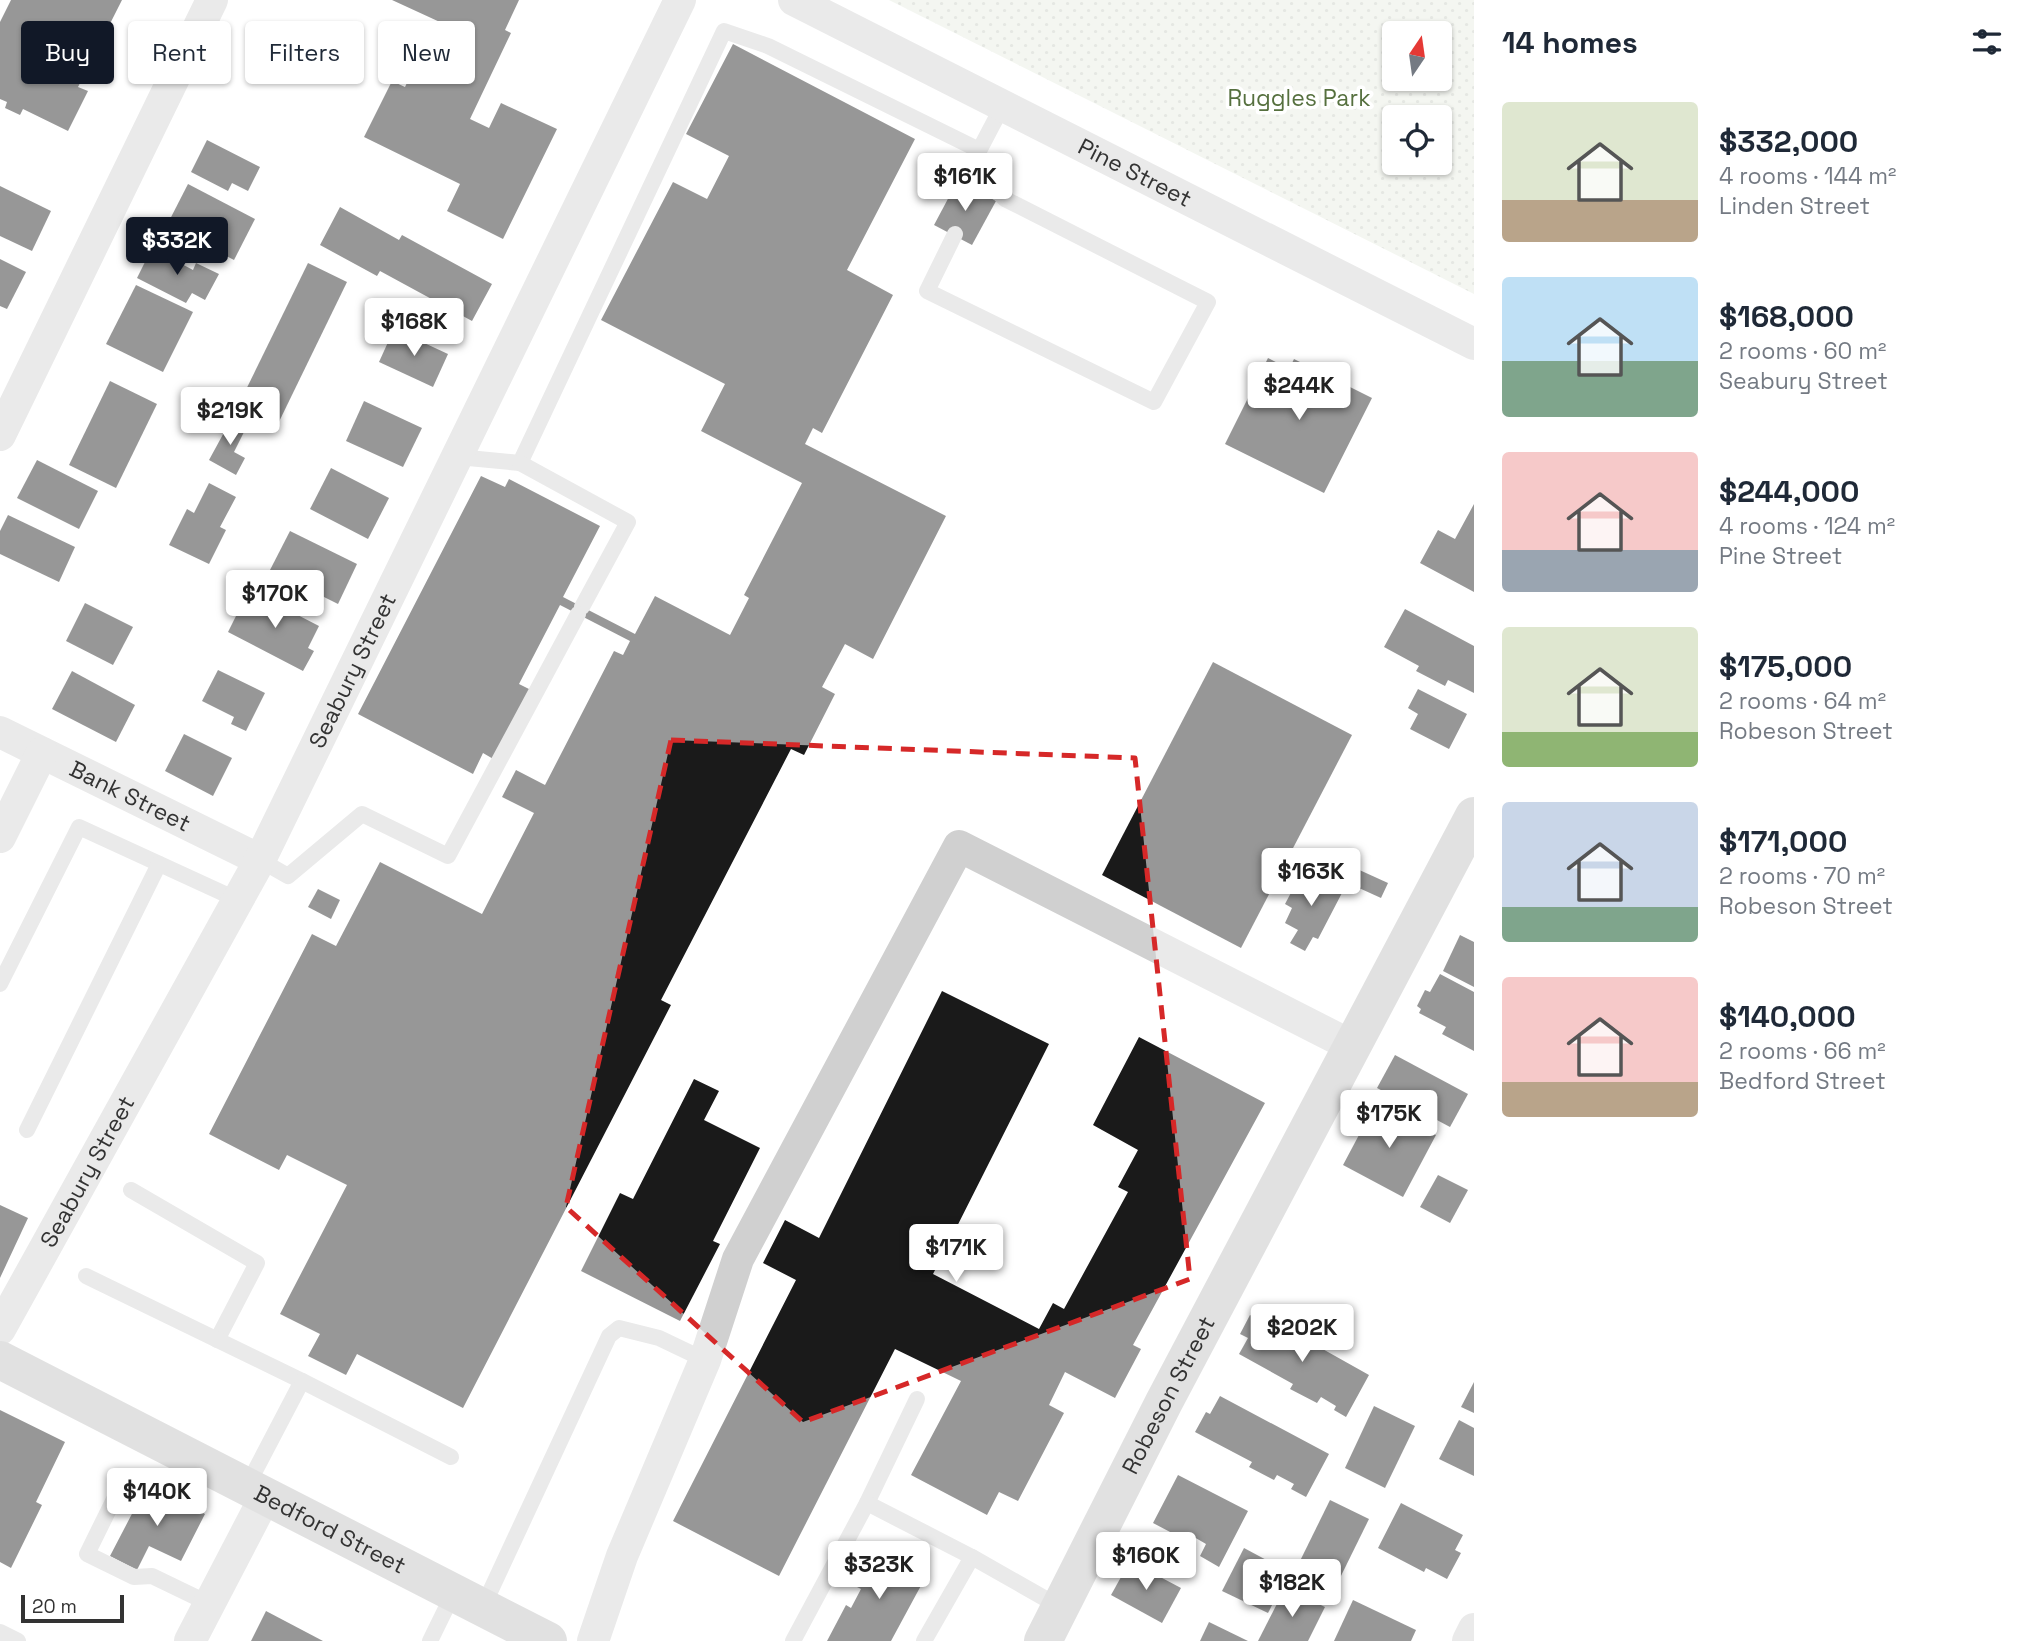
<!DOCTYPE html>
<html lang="en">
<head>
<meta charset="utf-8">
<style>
  :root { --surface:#fff; --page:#f6f6f7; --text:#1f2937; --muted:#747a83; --accent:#111827 }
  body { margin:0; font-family:"Space Grotesk",sans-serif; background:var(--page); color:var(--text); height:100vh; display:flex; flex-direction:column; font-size:26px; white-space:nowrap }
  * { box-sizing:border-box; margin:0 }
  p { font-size:23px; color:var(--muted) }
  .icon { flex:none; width:38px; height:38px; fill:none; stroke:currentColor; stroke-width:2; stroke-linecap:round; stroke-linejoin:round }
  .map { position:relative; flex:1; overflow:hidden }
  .panel { display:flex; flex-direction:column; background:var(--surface); width:560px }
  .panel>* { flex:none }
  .guide { position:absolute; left:21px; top:21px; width:665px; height:63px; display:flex; gap:14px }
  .needle { width:46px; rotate:13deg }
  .fabs { position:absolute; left:1382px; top:21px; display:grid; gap:14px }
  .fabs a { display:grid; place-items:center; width:70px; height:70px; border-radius:7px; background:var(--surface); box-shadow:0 2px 5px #0004; font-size:35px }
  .scale { position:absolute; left:21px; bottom:18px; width:103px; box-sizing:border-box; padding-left:7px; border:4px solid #333; border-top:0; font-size:19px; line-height:24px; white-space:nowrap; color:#333; -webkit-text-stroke:5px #fff; paint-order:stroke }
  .price { position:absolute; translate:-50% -60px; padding:0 16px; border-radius:7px; background:#fff; color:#222; font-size:23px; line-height:46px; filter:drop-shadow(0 2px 4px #0008) }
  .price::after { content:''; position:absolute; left:50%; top:42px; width:21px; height:16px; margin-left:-10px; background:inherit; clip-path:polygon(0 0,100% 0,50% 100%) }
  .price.current { background:var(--accent); color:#fff }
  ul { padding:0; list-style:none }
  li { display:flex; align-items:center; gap:21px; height:175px; padding:0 28px }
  li span { display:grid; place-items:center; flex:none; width:196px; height:140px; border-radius:7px; color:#555 }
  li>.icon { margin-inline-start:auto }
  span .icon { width:84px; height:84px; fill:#fffc; stroke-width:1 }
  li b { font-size:30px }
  h2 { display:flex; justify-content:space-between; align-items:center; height:84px; padding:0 28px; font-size:30px }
  .pill { padding:0 24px; border-radius:7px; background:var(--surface); box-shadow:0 2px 5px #0004; font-size:24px; line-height:63px }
  .pill.current { background:var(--accent); color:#fff }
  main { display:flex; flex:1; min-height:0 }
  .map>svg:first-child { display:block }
  .park { fill:url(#park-dots); fill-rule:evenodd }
  .building { fill:#1a1a1a }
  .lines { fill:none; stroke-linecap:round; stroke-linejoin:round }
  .service { stroke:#d0d0d0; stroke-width:16 }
  .minor { stroke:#d0d0d0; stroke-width:32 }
  .secondary { stroke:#bdbdbd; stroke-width:38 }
  .marked { fill:none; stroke:#d62828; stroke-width:5; stroke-dasharray:14 9; stroke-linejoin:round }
  .labels { text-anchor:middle; stroke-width:7; stroke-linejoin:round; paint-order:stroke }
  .park-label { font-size:23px; fill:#56703f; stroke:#fff }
  .street-label { font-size:23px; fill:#333; stroke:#fff }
</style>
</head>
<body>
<main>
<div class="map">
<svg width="1474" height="1641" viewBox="0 0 1474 1641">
  <defs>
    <pattern id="park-dots" width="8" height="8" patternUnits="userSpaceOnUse" patternTransform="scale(1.75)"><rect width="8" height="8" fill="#e6ecdf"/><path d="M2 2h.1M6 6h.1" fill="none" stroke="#c6cbc0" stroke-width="1.8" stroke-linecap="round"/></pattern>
  </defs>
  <rect width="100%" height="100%" fill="#fff"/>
  <path class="park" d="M 889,0 L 1474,0 L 1474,294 ZM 1395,33 L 1440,33 L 1440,79 L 1395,79 ZM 1395,117 L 1440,117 L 1440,163 L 1395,163 Z"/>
  <g class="building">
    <path d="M 11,0 L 122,0 L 78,87 L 88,91 L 68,131 L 23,109 L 20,115 L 5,108 L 7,102 L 0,99 L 0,22 Z"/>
    <path d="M 392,0 L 519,0 L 505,30 L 511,33 L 470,119 L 489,128 L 501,103 L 557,129 L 503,239 L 447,211 L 460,184 L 364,137 L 392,81 L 405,87 L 414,68 L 446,83 L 457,61 L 430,48 L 442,23 Z"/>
    <path d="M 733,44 L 915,139 L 847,270 L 893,295 L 822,433 L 813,428 L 805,444 L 946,516 L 873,659 L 845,644 L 822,687 L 835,694 L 804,755 L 791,749 L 661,1000 L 671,1005 L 463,1408 L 357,1354 L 346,1375 L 308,1356 L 320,1334 L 280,1314 L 347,1185 L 287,1155 L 279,1170 L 209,1134 L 312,934 L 336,946 L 380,862 L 482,914 L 534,813 L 502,797 L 516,770 L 545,785 L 614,651 L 623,655 L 630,641 L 560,605 L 519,684 L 531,690 L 495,760 L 483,753 L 473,774 L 358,714 L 481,476 L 505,487 L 509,479 L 600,526 L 563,597 L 635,634 L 655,596 L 730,635 L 749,598 L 744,595 L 802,483 L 701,431 L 725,384 L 601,320 L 673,182 L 707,199 L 729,156 L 686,134 Z"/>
    <path d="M 207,140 L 260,167 L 248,191 L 232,183 L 228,191 L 191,172 Z"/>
    <path d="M 958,180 L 996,201 L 972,245 L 934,225 Z"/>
    <path d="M 188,184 L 255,219 L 234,260 L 167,225 Z"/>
    <path d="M 0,186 L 51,211 L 32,251 L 0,236 Z"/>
    <path d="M 340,207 L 399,240 L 402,235 L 492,284 L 472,321 L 380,271 L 377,276 L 320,245 Z"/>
    <path d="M 152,248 L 193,270 L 196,263 L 219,274 L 205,300 L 192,293 L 186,303 L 137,278 Z"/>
    <path d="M 0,259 L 26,272 L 7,309 L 0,306 Z"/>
    <path d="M 308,263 L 347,282 L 274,432 L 235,412 Z"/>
    <path d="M 136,285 L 193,312 L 163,372 L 106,344 Z"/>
    <path d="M 394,329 L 448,354 L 433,387 L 379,362 Z"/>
    <path d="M 1268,358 L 1289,369 L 1294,359 L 1372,398 L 1324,493 L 1225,444 Z"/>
    <path d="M 110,381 L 157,404 L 116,488 L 69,465 Z"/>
    <path d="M 364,401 L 422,428 L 403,467 L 346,441 Z"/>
    <path d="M 233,416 L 248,424 L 234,452 L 245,458 L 236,475 L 209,460 Z"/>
    <path d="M 37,460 L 98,491 L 79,529 L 17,498 Z"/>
    <path d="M 331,468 L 389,498 L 368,539 L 310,509 Z"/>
    <path d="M 209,483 L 236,497 L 220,527 L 226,530 L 209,564 L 169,545 L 187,509 L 194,513 Z"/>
    <path d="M 1474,504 L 1474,592 L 1420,563 L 1438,530 L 1455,539 Z"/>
    <path d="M 8,515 L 75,547 L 59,582 L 0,554 L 0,531 Z"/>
    <path d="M 290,531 L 357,564 L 338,604 L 270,570 Z"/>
    <path d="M 249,590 L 319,626 L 308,648 L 314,651 L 303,671 L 228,632 Z"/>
    <path d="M 85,603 L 133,627 L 113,665 L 66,641 Z"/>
    <path d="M 1405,609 L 1474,646 L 1474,693 L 1448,680 L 1445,686 L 1416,671 L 1419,666 L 1384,647 Z"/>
    <path d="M 1213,662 L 1352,735 L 1241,948 L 1102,875 Z"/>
    <path d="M 218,670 L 265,693 L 246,731 L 231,724 L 234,717 L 202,701 Z"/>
    <path d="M 72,671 L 135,705 L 116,742 L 52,709 Z"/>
    <path d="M 1418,689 L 1467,714 L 1449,749 L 1410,729 L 1418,714 L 1408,708 Z"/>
    <path d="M 184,734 L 232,758 L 213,796 L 165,771 Z"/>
    <path d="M 1355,868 L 1388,883 L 1381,898 L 1348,883 Z"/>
    <path d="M 1303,870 L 1343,891 L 1318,939 L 1313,937 L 1305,951 L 1290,943 L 1298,930 L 1285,923 L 1292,908 L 1285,904 Z"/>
    <path d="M 318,889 L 340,900 L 331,919 L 308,907 Z"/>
    <path d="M 1460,935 L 1474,942 L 1474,987 L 1443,971 Z"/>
    <path d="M 1440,974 L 1474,992 L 1474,1051 L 1442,1034 L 1446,1027 L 1419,1013 L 1421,1009 L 1417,1006 L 1425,990 L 1430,992 Z"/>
    <path d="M 942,991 L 1049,1044 L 933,1274 L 1039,1329 L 1053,1303 L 1064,1309 L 1128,1192 L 1118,1187 L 1138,1150 L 1093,1125 L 1139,1037 L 1265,1103 L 1133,1345 L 1141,1349 L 1115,1398 L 1065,1372 L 1049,1405 L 1064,1413 L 1018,1501 L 999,1492 L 987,1515 L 911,1475 L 961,1381 L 895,1349 L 779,1576 L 673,1521 L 796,1280 L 763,1263 L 785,1220 L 819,1238 Z"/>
    <path d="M 1395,1055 L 1468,1094 L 1450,1127 L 1377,1088 Z"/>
    <path d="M 694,1079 L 719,1091 L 704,1120 L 760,1148 L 713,1241 L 720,1244 L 680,1321 L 581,1271 L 620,1193 L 633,1199 Z"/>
    <path d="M 1376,1103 L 1436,1135 L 1403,1197 L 1343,1165 Z"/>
    <path d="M 1438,1175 L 1468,1190 L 1450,1223 L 1420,1207 Z"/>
    <path d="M 0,1205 L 28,1218 L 0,1278 Z"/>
    <path d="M 1250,1315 L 1259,1320 L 1262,1315 L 1369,1375 L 1346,1417 L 1334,1410 L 1336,1406 L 1321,1397 L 1317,1403 L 1290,1389 L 1293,1384 L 1239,1354 L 1248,1338 L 1240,1334 Z"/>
    <path d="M 1474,1382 L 1474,1413 L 1461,1407 Z"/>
    <path d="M 1220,1396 L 1329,1454 L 1306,1497 L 1291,1489 L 1294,1484 L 1277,1475 L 1274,1480 L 1249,1467 L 1252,1462 L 1195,1432 L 1206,1412 L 1210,1414 Z"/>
    <path d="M 1374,1406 L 1415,1426 L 1385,1488 L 1345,1468 Z"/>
    <path d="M 0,1410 L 65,1442 L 36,1502 L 42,1505 L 11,1568 L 0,1562 Z"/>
    <path d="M 1459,1420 L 1474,1428 L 1474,1476 L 1439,1459 Z"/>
    <path d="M 1178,1475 L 1248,1511 L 1219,1567 L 1200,1556 L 1206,1544 L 1194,1537 L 1191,1543 L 1153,1523 Z"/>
    <path d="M 147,1485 L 205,1514 L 181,1561 L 149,1546 L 137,1570 L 110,1556 Z"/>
    <path d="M 1330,1500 L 1369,1519 L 1337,1584 L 1298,1565 Z"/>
    <path d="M 1401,1503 L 1463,1535 L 1455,1550 L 1461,1553 L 1447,1579 L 1426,1568 L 1424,1572 L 1378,1548 Z"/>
    <path d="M 890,1548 L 910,1559 L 904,1570 L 924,1580 L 891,1641 L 827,1641 L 846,1605 L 851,1608 L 861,1589 L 855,1586 L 871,1557 L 883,1562 Z"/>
    <path d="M 1244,1548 L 1289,1572 L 1268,1613 L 1222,1591 Z"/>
    <path d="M 1130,1561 L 1181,1588 L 1162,1623 L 1111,1595 Z"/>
    <path d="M 1285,1588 L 1325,1607 L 1308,1641 L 1258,1641 Z"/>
    <path d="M 1353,1600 L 1416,1630 L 1411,1641 L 1334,1641 Z"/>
    <path d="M 266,1611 L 323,1641 L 251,1641 Z"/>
    <path d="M 1209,1622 L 1248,1641 L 1200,1641 Z"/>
  </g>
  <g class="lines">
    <g class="service">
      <path d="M 955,234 L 927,291 L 1154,402 L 1208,302 L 1005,199 L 971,166 L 1003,105"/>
      <path d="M 458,457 L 520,463 L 724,31 L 768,46 L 979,150"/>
      <path d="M 520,463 L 628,522 L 582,607"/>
      <path d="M 260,860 L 288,876 L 362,814 L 448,856 L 578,614"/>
      <path d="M 0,984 L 79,827 L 238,900"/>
      <path d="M 27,1130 L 159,864"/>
      <path d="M 131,1190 L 257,1263 L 217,1340"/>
      <path d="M 86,1276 L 302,1381 L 246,1488"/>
      <path d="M 302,1381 L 451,1457"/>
      <path d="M 123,1481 L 87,1554 L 134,1577 L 152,1576 L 210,1604"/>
      <path d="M 867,1503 L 917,1399"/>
      <path d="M 972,1557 L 1060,1607"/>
      <path d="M 482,1609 L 609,1336 L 619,1328 L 659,1338 L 705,1360"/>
      <path d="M 0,1632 L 18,1641"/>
      <path d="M 430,1641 L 453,1594"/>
      <path d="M 793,1641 L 867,1503 L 972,1557 L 924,1641"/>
    </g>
    <g class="minor">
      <path id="s1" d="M 794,0 L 1474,344"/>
      <path d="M 0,435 L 212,0"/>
      <path id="s2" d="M 0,732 L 260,860"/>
      <path d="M 0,837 L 42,753"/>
      <path id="s3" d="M 0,1329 L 260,860 L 680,0"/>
      <path d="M 190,1641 L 265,1497"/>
      <path d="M 593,1641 L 622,1556 L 705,1360 L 738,1259 L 959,846 L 1352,1046"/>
      <path d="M 1468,1641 L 1474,1629"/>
    </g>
    <g class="secondary">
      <path id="s4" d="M 0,1360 L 548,1641"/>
      <path id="s5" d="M 1043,1641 L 1164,1402 L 1474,816"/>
    </g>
  </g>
  <path d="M0 0H1474V1641H0ZM 671,740 L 1135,758 L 1190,1279 L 803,1422 L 566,1207 Z" fill="#fff" fill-opacity=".55" fill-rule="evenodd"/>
  <path class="marked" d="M 671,740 L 1135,758 L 1190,1279 L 803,1422 L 566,1207 Z"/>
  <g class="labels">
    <g class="park-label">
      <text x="1299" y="106">Ruggles Park</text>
    </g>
    <g class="street-label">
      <text dy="8" stroke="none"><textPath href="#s1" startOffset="382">Pine Street</textPath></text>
      <text dy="8" stroke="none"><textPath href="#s3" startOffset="747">Seabury Street</textPath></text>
      <text dy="8" stroke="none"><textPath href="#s2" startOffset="145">Bank Street</textPath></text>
      <text dy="8" stroke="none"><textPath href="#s3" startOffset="180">Seabury Street</textPath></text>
      <text dy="8" stroke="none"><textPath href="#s5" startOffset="276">Robeson Street</textPath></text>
      <text dy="8" stroke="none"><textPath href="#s4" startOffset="371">Bedford Street</textPath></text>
    </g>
  </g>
</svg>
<div class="fabs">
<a><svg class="needle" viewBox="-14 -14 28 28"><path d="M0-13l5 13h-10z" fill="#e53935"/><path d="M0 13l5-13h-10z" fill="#747a83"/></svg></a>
<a><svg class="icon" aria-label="locate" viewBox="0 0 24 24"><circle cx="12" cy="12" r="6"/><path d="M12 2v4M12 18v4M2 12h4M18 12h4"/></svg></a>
</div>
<div class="scale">20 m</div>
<b class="price" style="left:965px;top:213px">$161K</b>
<b class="price current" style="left:177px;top:277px">$332K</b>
<b class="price" style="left:414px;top:358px">$168K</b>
<b class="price" style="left:1299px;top:422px">$244K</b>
<b class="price" style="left:230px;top:447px">$219K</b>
<b class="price" style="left:275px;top:630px">$170K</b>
<b class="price" style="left:1311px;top:908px">$163K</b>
<b class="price" style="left:1389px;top:1150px">$175K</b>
<b class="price" style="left:956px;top:1284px">$171K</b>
<b class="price" style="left:1302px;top:1364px">$202K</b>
<b class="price" style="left:157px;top:1528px">$140K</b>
<b class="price" style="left:1146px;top:1592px">$160K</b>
<b class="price" style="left:879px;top:1601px">$323K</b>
<b class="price" style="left:1292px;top:1619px">$182K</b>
<div class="guide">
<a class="pill current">Buy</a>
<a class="pill">Rent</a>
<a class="pill">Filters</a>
<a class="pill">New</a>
</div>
</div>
<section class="panel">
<h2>14 homes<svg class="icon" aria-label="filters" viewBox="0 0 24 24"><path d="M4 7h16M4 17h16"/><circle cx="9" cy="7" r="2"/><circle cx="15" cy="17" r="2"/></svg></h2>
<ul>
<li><span style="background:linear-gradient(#dfe7d0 70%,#b9a48a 0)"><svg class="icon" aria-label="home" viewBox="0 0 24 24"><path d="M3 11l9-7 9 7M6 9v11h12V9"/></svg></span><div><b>$332,000</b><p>4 rooms · 144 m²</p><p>Linden Street</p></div></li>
<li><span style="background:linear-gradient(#bfe0f5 60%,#7fa58c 0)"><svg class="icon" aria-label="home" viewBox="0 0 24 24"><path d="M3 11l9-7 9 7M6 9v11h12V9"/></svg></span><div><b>$168,000</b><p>2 rooms · 60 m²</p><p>Seabury Street</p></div></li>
<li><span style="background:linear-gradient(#f6c9c9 70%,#9aa5b1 0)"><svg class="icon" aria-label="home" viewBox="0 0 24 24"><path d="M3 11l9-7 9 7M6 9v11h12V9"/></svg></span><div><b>$244,000</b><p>4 rooms · 124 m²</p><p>Pine Street</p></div></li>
<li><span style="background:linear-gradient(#dfe7d0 75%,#8fb573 0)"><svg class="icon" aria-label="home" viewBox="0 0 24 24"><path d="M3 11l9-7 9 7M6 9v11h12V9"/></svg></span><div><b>$175,000</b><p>2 rooms · 64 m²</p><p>Robeson Street</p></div></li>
<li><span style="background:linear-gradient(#c9d6e8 75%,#7fa58c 0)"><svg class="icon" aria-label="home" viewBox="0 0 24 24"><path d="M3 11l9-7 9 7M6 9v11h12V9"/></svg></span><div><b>$171,000</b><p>2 rooms · 70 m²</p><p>Robeson Street</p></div></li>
<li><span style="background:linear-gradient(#f6c9c9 75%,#b9a48a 0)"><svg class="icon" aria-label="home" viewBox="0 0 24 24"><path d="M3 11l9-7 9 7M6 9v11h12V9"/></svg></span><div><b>$140,000</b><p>2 rooms · 66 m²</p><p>Bedford Street</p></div></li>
</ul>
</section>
</main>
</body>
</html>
